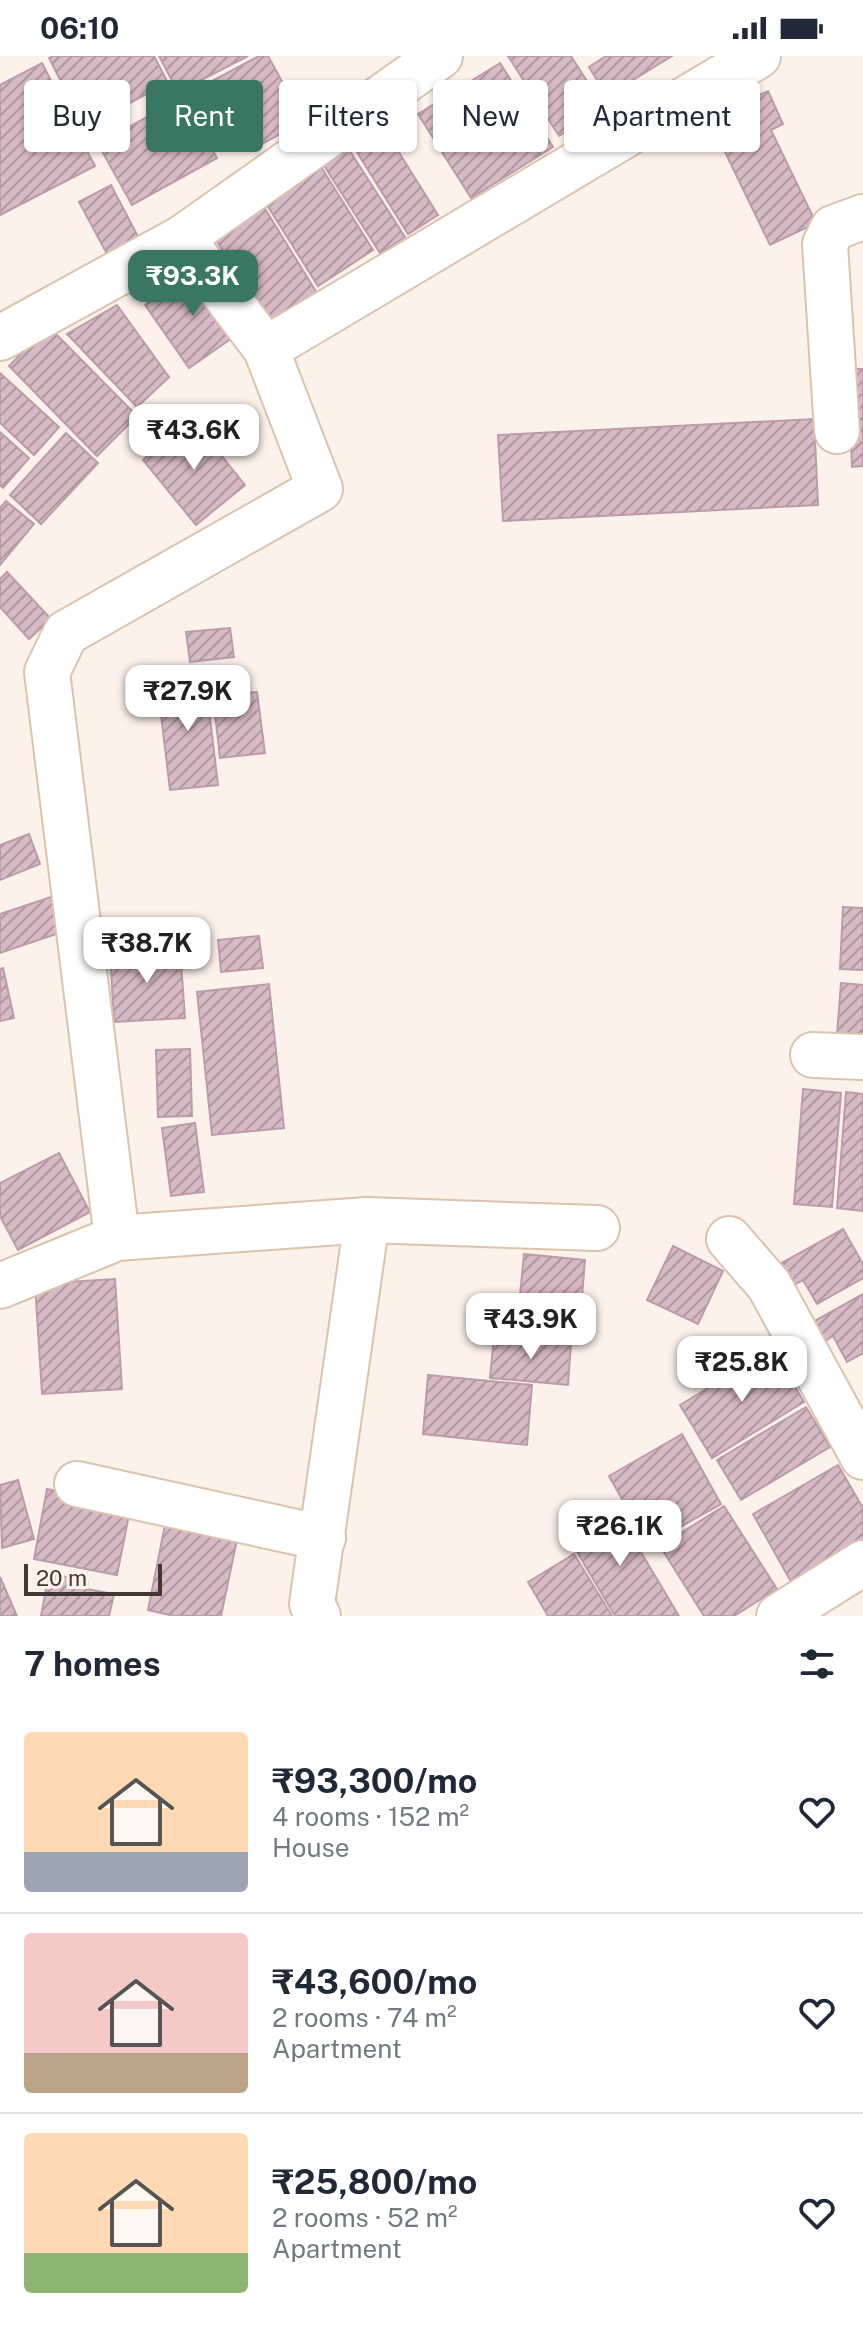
<!DOCTYPE html>
<html lang="en">
<head>
<meta charset="utf-8">
<style>
  :root { --surface:#fff; --page:#f2f2f3; --text:#1f2937; --muted:#747a83; --line:#e0e1e3; --accent:#397764 }
  body { margin:0; font-family:"Public Sans",sans-serif; background:var(--page); color:var(--text); height:100vh; display:flex; flex-direction:column; font-size:30px; white-space:nowrap }
  * { box-sizing:border-box; margin:0 }
  p { font-size:26px; color:var(--muted) }
  .icon { flex:none; width:44px; height:44px; fill:none; stroke:currentColor; stroke-width:2; stroke-linecap:round; stroke-linejoin:round }
  .map { position:relative; height:1560px; overflow:hidden }
  .sheet { display:flex; flex-direction:column; background:var(--surface); flex:1 }
  .sheet>* { flex:none }
  .top-card { position:absolute; left:24px; top:24px; width:816px; height:72px; display:flex; gap:16px }
  .scale { position:absolute; left:24px; bottom:20px; width:138px; box-sizing:border-box; padding-left:8px; border:4px solid #41382f; border-top:0; font-size:22px; line-height:28px; white-space:nowrap; color:#41382f; -webkit-text-stroke:6px #fcf2e9; paint-order:stroke }
  .price { position:absolute; translate:-50% -68px; padding:0 18px; border-radius:16px; background:#fff; color:#222; font-size:26px; line-height:52px; filter:drop-shadow(0 2px 4px #0008) }
  .price::after { content:''; position:absolute; left:50%; top:48px; width:24px; height:18px; margin-left:-12px; background:inherit; clip-path:polygon(0 0,100% 0,50% 100%) }
  .price.active { background:var(--accent); color:#fff }
  ul { padding:0; list-style:none }
  li { display:flex; align-items:center; gap:24px; height:200px; padding:0 24px }
  li+li { border-top:2px solid var(--line) }
  li span { display:grid; place-items:center; flex:none; width:224px; height:160px; border-radius:8px; color:#555 }
  li>.icon { margin-inline-start:auto }
  span .icon { width:96px; height:96px; fill:#fffc; stroke-width:1 }
  li b { font-size:34px }
  h2 { display:flex; justify-content:space-between; align-items:center; height:96px; padding:0 24px; font-size:34px }
  .pill { padding:0 28px; border-radius:8px; background:var(--surface); box-shadow:0 2px 6px #0004; font-size:28px; line-height:72px }
  .pill.active { background:var(--accent); color:#fff }
  .status { display:flex; justify-content:space-between; align-items:center; height:56px; padding:0 40px; background:var(--surface); direction:ltr }
  .status svg { height:22px; fill:currentColor }
  .map>svg:first-child { display:block }
  .building { fill:url(#building-hatch); stroke:#bb9ca9; stroke-width:2 }
  .lines { fill:none; stroke-linecap:round; stroke-linejoin:round }
  .minor-casing { stroke:#dbc3ad; stroke-width:48 }
  .minor { stroke:#fff; stroke-width:44 }
</style>
</head>
<body>
<div class="status"><b>06:10</b><svg viewBox="0 0 49 12"><path d="M0 12V9h3v3zM5 12V6h3v6zM10 12V3h3v9zM15 12V0h3v12zM26 1h20v11H26zM47 4h2v5h-2z"/></svg></div>
<div class="map">
<svg width="863" height="1560" viewBox="0 0 863 1560">
  <defs>
    <pattern id="building-hatch" width="6" height="6" patternUnits="userSpaceOnUse" patternTransform="scale(2)"><rect width="6" height="6" fill="#d8b9c6"/><path d="M-1 1l2-2M0 6l6-6M5 7l2-2" fill="none" stroke="#b197a1"/></pattern>
  </defs>
  <rect width="100%" height="100%" fill="#fcf2e9"/>
  <g class="building">
    <path d="M 53,0 L 154,0 L 168,27 L 84,71 L 49,2 Z"/>
    <path d="M 159,0 L 248,0 L 178,36 Z"/>
    <path d="M 259,0 L 268,0 L 304,65 L 251,94 L 214,24 Z"/>
    <path d="M 508,0 L 571,0 L 604,52 L 559,80 Z"/>
    <path d="M 606,0 L 672,0 L 607,40 L 589,11 Z"/>
    <path d="M 42,7 L 95,110 L 0,159 L 0,29 Z"/>
    <path d="M 500,7 L 553,91 L 471,142 L 418,58 Z"/>
    <path d="M 768,35 L 783,68 L 771,74 L 816,167 L 770,189 L 709,63 Z"/>
    <path d="M 183,41 L 217,102 L 132,149 L 98,88 Z"/>
    <path d="M 380,66 L 438,159 L 408,178 L 350,85 Z"/>
    <path d="M 348,92 L 405,181 L 380,197 L 323,108 Z"/>
    <path d="M 318,106 L 373,194 L 318,230 L 262,141 Z"/>
    <path d="M 111,129 L 144,192 L 113,209 L 79,146 Z"/>
    <path d="M 259,143 L 320,242 L 271,272 L 210,174 Z"/>
    <path d="M 197,212 L 242,275 L 189,312 L 145,249 Z"/>
    <path d="M 117,249 L 169,321 L 137,351 L 67,278 Z"/>
    <path d="M 48,270 L 137,360 L 97,400 L 9,310 Z"/>
    <path d="M 848,313 L 863,313 L 863,410 L 852,411 Z"/>
    <path d="M 0,317 L 59,371 L 34,399 L 0,367 Z"/>
    <path d="M 192,363 L 245,429 L 196,469 L 143,404 Z"/>
    <path d="M 814,363 L 818,449 L 503,465 L 498,379 Z"/>
    <path d="M 0,376 L 29,402 L 3,432 L 0,429 Z"/>
    <path d="M 66,377 L 98,407 L 41,468 L 10,439 Z"/>
    <path d="M 6,445 L 34,468 L 0,509 L 0,452 Z"/>
    <path d="M 7,516 L 51,563 L 29,583 L 0,551 L 0,523 Z"/>
    <path d="M 230,572 L 234,601 L 190,606 L 186,576 Z"/>
    <path d="M 205,620 L 218,729 L 170,734 L 157,625 Z"/>
    <path d="M 257,636 L 265,697 L 220,702 L 213,640 Z"/>
    <path d="M 29,778 L 40,808 L 0,824 L 0,789 Z"/>
    <path d="M 54,840 L 65,875 L 0,897 L 0,858 Z"/>
    <path d="M 843,851 L 863,852 L 863,914 L 840,913 Z"/>
    <path d="M 259,880 L 263,912 L 221,916 L 218,884 Z"/>
    <path d="M 180,892 L 185,962 L 114,966 L 110,896 Z"/>
    <path d="M 3,912 L 14,962 L 0,965 L 0,913 Z"/>
    <path d="M 841,927 L 863,929 L 863,986 L 836,991 Z"/>
    <path d="M 269,928 L 284,1072 L 212,1079 L 197,936 Z"/>
    <path d="M 190,993 L 192,1060 L 158,1061 L 156,994 Z"/>
    <path d="M 803,1033 L 841,1037 L 832,1151 L 794,1148 Z"/>
    <path d="M 846,1036 L 863,1038 L 863,1155 L 837,1152 Z"/>
    <path d="M 195,1067 L 204,1136 L 171,1140 L 162,1072 Z"/>
    <path d="M 59,1097 L 90,1156 L 18,1194 L 0,1160 L 0,1127 Z"/>
    <path d="M 843,1173 L 863,1208 L 863,1222 L 817,1248 L 803,1224 L 790,1231 L 778,1209 Z"/>
    <path d="M 673,1190 L 723,1215 L 698,1268 L 647,1244 Z"/>
    <path d="M 524,1198 L 585,1204 L 579,1276 L 517,1270 Z"/>
    <path d="M 115,1223 L 122,1333 L 42,1338 L 35,1228 Z"/>
    <path d="M 863,1238 L 863,1297 L 847,1306 L 833,1280 L 824,1286 L 813,1266 Z"/>
    <path d="M 494,1280 L 571,1287 L 568,1329 L 490,1322 Z"/>
    <path d="M 772,1293 L 804,1346 L 712,1402 L 680,1349 Z"/>
    <path d="M 428,1319 L 532,1329 L 527,1389 L 423,1378 Z"/>
    <path d="M 806,1351 L 830,1391 L 741,1444 L 717,1404 Z"/>
    <path d="M 682,1378 L 721,1448 L 648,1489 L 609,1420 Z"/>
    <path d="M 838,1409 L 863,1452 L 863,1494 L 795,1533 L 753,1458 Z"/>
    <path d="M 18,1424 L 34,1483 L 2,1492 L 0,1429 Z"/>
    <path d="M 47,1433 L 131,1449 L 117,1519 L 34,1503 Z"/>
    <path d="M 724,1450 L 777,1533 L 734,1560 L 704,1560 L 660,1490 Z"/>
    <path d="M 614,1451 L 679,1560 L 615,1560 L 567,1479 Z"/>
    <path d="M 167,1459 L 239,1474 L 221,1560 L 174,1560 L 148,1554 Z"/>
    <path d="M 574,1498 L 612,1560 L 548,1560 L 528,1526 Z"/>
    <path d="M 49,1517 L 88,1526 L 87,1533 L 114,1538 L 109,1560 L 41,1560 Z"/>
    <path d="M 0,1521 L 17,1560 L 0,1560 Z"/>
  </g>
  <g class="lines">
    <defs>
      <g id="minor">
        <path d="M 0,282 L 182,182 L 440,0"/>
        <path d="M 266,293 L 758,0"/>
        <path d="M 837,375 L 825,188 L 833,172 L 863,161"/>
        <path d="M 813,999 L 863,1001"/>
        <path d="M 117,1182 L 47,616 L 66,577 L 320,433 L 266,293 L 182,182"/>
        <path d="M 729,1183 L 769,1229 L 863,1401"/>
        <path d="M 0,1230 L 117,1182 L 367,1164 L 597,1172"/>
        <path d="M 77,1428 L 323,1482"/>
        <path d="M 318,1560 L 312,1548 L 367,1164"/>
        <path d="M 779,1560 L 863,1507"/>
      </g>
    </defs>
    <use href="#minor" class="minor-casing"/>
    <use href="#minor" class="minor"/>
  </g>
</svg>
<div class="scale">20 m</div>
<b class="price active" style="left:193px;top:262px">₹93.3K</b>
<b class="price" style="left:194px;top:416px">₹43.6K</b>
<b class="price" style="left:188px;top:677px">₹27.9K</b>
<b class="price" style="left:147px;top:929px">₹38.7K</b>
<b class="price" style="left:531px;top:1305px">₹43.9K</b>
<b class="price" style="left:742px;top:1348px">₹25.8K</b>
<b class="price" style="left:620px;top:1512px">₹26.1K</b>
<div class="top-card">
<a class="pill">Buy</a>
<a class="pill active">Rent</a>
<a class="pill">Filters</a>
<a class="pill">New</a>
<a class="pill">Apartment</a>
</div>
</div>
<section class="sheet">
<h2>7 homes<svg class="icon" aria-label="filters" viewBox="0 0 24 24"><path d="M4 7h16M4 17h16"/><circle cx="9" cy="7" r="2"/><circle cx="15" cy="17" r="2"/></svg></h2>
<ul>
<li><span style="background:linear-gradient(#ffd9b3 75%,#9aa5b1 0)"><svg class="icon" aria-label="home" viewBox="0 0 24 24"><path d="M3 11l9-7 9 7M6 9v11h12V9"/></svg></span><div><b>₹93,300/mo</b><p>4 rooms · 152 m²</p><p>House</p></div><svg class="icon" aria-label="heart" viewBox="0 0 24 24"><path d="M12 20l-8-8c-3-5 5-10 8-4 3-6 11-1 8 4z"/></svg></li>
<li><span style="background:linear-gradient(#f6c9c9 75%,#b9a48a 0)"><svg class="icon" aria-label="home" viewBox="0 0 24 24"><path d="M3 11l9-7 9 7M6 9v11h12V9"/></svg></span><div><b>₹43,600/mo</b><p>2 rooms · 74 m²</p><p>Apartment</p></div><svg class="icon" aria-label="heart" viewBox="0 0 24 24"><path d="M12 20l-8-8c-3-5 5-10 8-4 3-6 11-1 8 4z"/></svg></li>
<li><span style="background:linear-gradient(#ffd9b3 75%,#8fb573 0)"><svg class="icon" aria-label="home" viewBox="0 0 24 24"><path d="M3 11l9-7 9 7M6 9v11h12V9"/></svg></span><div><b>₹25,800/mo</b><p>2 rooms · 52 m²</p><p>Apartment</p></div><svg class="icon" aria-label="heart" viewBox="0 0 24 24"><path d="M12 20l-8-8c-3-5 5-10 8-4 3-6 11-1 8 4z"/></svg></li>
</ul>
</section>
</body>
</html>
